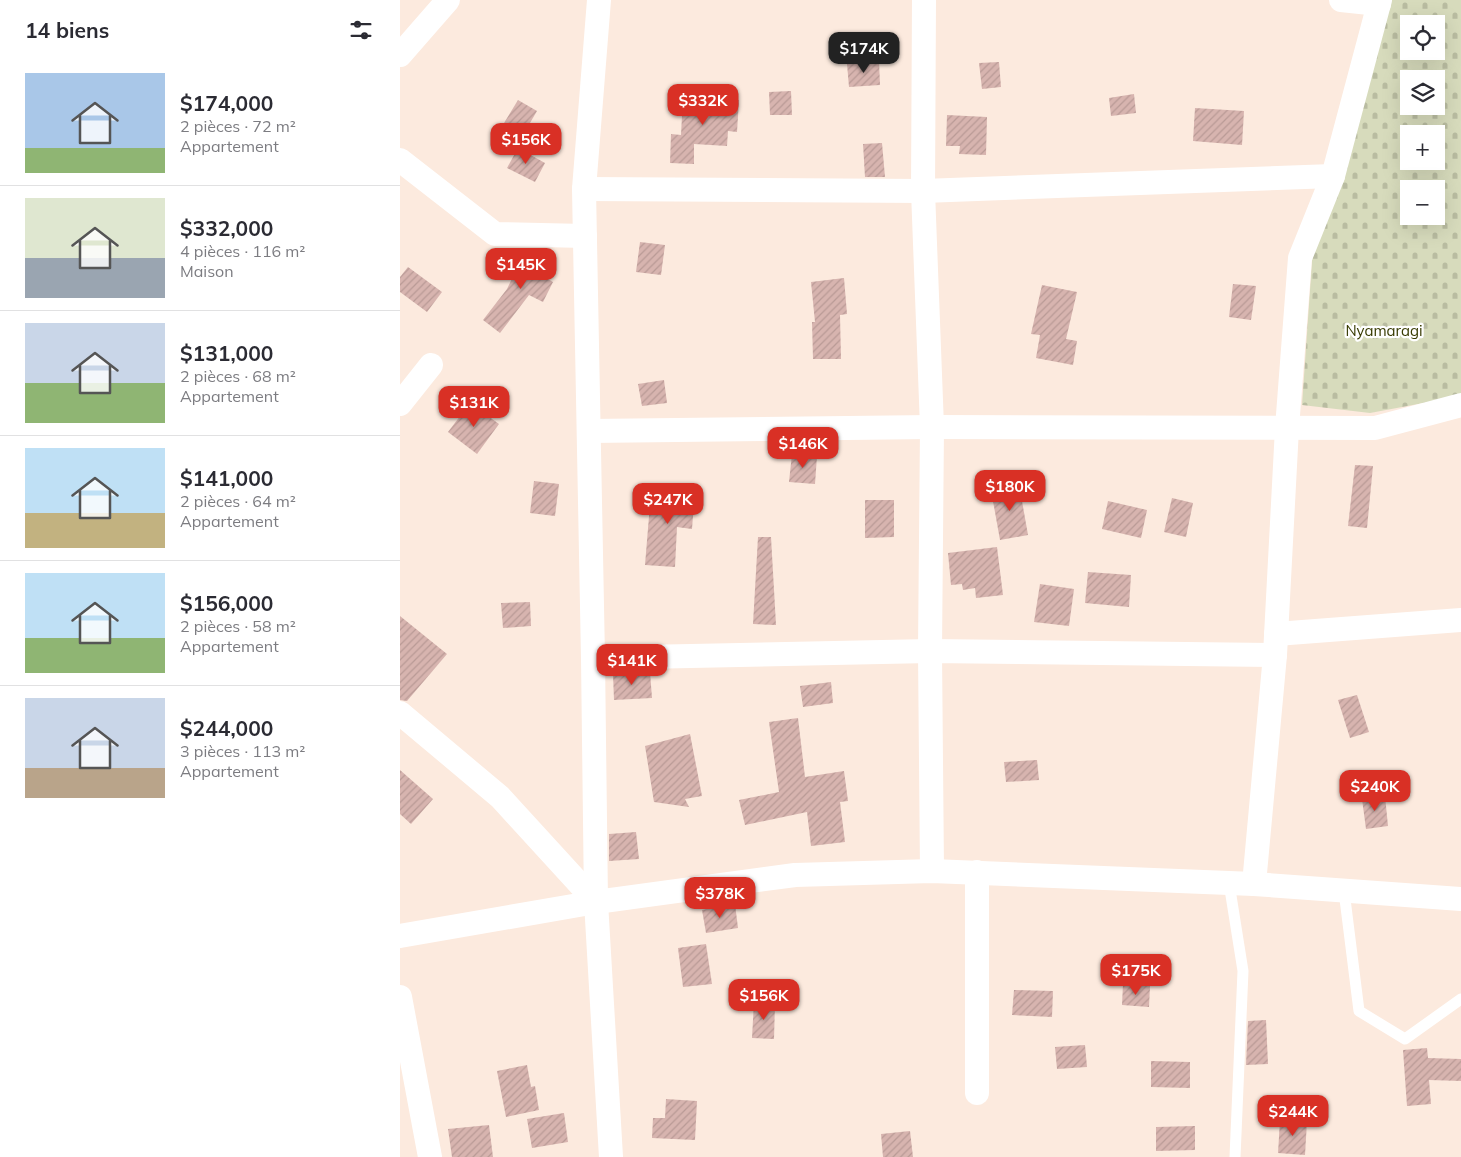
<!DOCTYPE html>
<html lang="fr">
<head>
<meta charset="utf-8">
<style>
  :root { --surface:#fff; --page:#f7f7f7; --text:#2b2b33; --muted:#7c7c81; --line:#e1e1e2; --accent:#d93025 }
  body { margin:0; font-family:Mulish,sans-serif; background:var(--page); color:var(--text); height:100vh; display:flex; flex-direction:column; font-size:19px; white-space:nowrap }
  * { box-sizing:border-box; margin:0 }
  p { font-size:16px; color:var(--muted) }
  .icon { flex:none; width:28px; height:28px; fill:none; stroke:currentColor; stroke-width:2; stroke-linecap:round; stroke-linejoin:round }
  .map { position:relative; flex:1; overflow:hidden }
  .drawer { display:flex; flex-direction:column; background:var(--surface); width:400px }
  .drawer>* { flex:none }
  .tools { position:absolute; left:1000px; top:15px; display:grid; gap:10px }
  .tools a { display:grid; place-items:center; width:45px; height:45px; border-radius:0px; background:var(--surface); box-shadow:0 5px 20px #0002; font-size:25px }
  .price { position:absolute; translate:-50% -42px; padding:0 11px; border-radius:10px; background:var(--accent); color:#fff; font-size:16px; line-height:32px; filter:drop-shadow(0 1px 2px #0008) }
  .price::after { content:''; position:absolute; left:50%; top:30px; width:15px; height:11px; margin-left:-8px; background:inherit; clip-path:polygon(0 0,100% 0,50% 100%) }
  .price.selected { background:#222; color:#fff }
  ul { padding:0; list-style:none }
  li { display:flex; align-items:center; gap:15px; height:125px; padding:0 25px }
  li+li { border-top:1px solid var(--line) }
  li span { display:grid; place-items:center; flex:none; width:140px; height:100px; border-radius:0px; color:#555 }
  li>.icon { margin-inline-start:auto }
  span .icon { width:60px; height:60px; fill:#fffc; stroke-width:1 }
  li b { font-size:21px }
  h2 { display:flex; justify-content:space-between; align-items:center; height:60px; padding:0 25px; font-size:21px }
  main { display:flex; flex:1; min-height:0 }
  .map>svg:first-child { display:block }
  .cemetery { fill:url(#cemetery-stones); fill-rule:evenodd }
  .building { fill:url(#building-hatch) }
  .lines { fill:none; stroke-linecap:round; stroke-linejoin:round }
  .lane { stroke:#fff; stroke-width:11 }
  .street { stroke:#fff; stroke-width:24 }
  .labels { text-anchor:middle; stroke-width:4.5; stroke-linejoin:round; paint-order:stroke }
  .park-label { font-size:15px; fill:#393c03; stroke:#fff }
</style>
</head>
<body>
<main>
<section class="drawer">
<h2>14 biens<svg class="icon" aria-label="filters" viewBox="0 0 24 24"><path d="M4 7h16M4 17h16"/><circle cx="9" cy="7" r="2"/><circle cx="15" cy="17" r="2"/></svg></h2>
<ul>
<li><span style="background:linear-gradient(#a9c7e8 75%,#8fb573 0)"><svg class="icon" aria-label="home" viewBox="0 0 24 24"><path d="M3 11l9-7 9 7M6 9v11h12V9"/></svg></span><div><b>$174,000</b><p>2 pièces · 72 m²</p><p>Appartement</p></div></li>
<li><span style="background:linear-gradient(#dfe7d0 60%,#9aa5b1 0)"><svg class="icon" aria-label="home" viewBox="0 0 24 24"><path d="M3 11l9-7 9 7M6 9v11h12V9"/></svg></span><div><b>$332,000</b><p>4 pièces · 116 m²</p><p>Maison</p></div></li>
<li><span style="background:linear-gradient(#c9d6e8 60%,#8fb573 0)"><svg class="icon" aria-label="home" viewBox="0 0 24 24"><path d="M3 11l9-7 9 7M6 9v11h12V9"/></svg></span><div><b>$131,000</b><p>2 pièces · 68 m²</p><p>Appartement</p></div></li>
<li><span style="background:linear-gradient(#bfe0f5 65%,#c2b280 0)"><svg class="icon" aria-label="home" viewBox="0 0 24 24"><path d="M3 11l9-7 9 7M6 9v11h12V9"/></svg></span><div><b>$141,000</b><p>2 pièces · 64 m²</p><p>Appartement</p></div></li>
<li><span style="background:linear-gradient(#bfe0f5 65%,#8fb573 0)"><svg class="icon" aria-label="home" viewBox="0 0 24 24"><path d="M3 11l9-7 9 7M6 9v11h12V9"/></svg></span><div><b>$156,000</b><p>2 pièces · 58 m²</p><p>Appartement</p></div></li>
<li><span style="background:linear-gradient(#c9d6e8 70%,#b9a48a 0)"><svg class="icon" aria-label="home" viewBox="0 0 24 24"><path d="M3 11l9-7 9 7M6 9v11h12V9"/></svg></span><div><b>$244,000</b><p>3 pièces · 113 m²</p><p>Appartement</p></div></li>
</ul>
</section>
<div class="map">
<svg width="1061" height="1157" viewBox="0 0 1061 1157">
  <defs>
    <pattern id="cemetery-stones" width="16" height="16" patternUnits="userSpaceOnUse" patternTransform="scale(1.25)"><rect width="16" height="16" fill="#d7dbbc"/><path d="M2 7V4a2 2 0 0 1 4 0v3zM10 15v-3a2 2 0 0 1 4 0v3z" fill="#b9bca1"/></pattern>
    <pattern id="building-hatch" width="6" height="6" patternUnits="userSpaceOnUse" patternTransform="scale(1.25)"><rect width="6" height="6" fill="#d7b4af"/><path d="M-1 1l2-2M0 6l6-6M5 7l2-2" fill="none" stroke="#b99a96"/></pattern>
  </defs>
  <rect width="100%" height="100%" fill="#fceade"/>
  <path class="cemetery" d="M 989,0 L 1061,0 L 1061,396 L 970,413 L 902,405 L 913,247 ZM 1009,24 L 1036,24 L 1036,51 L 1009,51 ZM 1009,79 L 1036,79 L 1036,106 L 1009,106 ZM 1009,134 L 1036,134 L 1036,161 L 1009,161 ZM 1009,189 L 1036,189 L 1036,216 L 1009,216 Z"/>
  <g class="building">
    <path d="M 479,61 L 480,85 L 449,87 L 447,64 Z"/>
    <path d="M 599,62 L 601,87 L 582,89 L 579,63 Z"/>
    <path d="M 391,91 L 392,115 L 370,115 L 369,92 Z"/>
    <path d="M 734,94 L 736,113 L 711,116 L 709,98 Z"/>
    <path d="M 283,96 L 339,100 L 337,132 L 328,131 L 327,146 L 294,144 L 294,164 L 270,163 L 271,134 L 281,135 Z"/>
    <path d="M 118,100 L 137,111 L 120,140 L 101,128 Z"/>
    <path d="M 795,108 L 844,111 L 842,145 L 793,141 Z"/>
    <path d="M 547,115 L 587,117 L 586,155 L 559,154 L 560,146 L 546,146 Z"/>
    <path d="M 482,143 L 485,177 L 465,177 L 463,144 Z"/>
    <path d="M 118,148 L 145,163 L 135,182 L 107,168 Z"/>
    <path d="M 240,242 L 265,245 L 261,275 L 236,272 Z"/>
    <path d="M 125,251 L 151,264 L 144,277 L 153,282 L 143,302 L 129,295 L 100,333 L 83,320 L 107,289 Z"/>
    <path d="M 8,267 L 42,292 L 27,312 L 0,292 L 0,277 Z"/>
    <path d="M 444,278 L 447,314 L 440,315 L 441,359 L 413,359 L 412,322 L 415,322 L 411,282 Z"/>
    <path d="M 833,284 L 856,286 L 851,320 L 829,317 Z"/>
    <path d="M 642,285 L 677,292 L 666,339 L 677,341 L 673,365 L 636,358 L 640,335 L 631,334 Z"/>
    <path d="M 264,380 L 267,403 L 242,406 L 238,384 Z"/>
    <path d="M 70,403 L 99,424 L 77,454 L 48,432 Z"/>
    <path d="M 392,454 L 417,456 L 415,484 L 389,482 Z"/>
    <path d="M 955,465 L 973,466 L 967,528 L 948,526 Z"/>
    <path d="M 134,481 L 159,484 L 155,516 L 130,513 Z"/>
    <path d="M 619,484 L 628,535 L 600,540 L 591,490 Z"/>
    <path d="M 275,488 L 295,490 L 292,529 L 277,527 L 275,567 L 245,565 L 251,492 L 274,494 Z"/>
    <path d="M 772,498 L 793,503 L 786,537 L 764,532 Z"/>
    <path d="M 465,500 L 494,500 L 494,537 L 465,538 Z"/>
    <path d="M 708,501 L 747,510 L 741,538 L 702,529 Z"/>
    <path d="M 358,537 L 371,537 L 376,625 L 353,624 Z"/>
    <path d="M 597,547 L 603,595 L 576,598 L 575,588 L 563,590 L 562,584 L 551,585 L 548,553 Z"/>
    <path d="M 688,572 L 731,575 L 729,607 L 685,603 Z"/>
    <path d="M 640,584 L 674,589 L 669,626 L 634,622 Z"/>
    <path d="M 130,602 L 131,626 L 103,628 L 101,603 Z"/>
    <path d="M 0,616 L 47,654 L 7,701 L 0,700 Z"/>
    <path d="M 250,672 L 252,698 L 214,700 L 213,674 Z"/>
    <path d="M 431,682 L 433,703 L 403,707 L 400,686 Z"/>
    <path d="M 957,695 L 969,732 L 950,738 L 938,700 Z"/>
    <path d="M 398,718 L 405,777 L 444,771 L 448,801 L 440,802 L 445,842 L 411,846 L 407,812 L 345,825 L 339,800 L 379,792 L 369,722 Z"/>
    <path d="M 290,734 L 302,796 L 285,799 L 289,807 L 254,802 L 245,746 Z"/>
    <path d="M 637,760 L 639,780 L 606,782 L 604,762 Z"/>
    <path d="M 0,770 L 33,799 L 11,824 L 0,814 Z"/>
    <path d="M 985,796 L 988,826 L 966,829 L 962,799 Z"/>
    <path d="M 236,832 L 239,859 L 209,861 L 209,834 Z"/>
    <path d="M 335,904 L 338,928 L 306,933 L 302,910 Z"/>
    <path d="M 306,944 L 312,984 L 283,987 L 278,948 Z"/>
    <path d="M 723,984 L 750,986 L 749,1007 L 722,1005 Z"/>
    <path d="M 614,990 L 653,991 L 652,1017 L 612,1015 Z"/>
    <path d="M 354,1002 L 375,1003 L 374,1039 L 352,1038 Z"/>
    <path d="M 866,1020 L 868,1064 L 846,1065 L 848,1021 Z"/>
    <path d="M 685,1045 L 687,1067 L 657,1069 L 655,1047 Z"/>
    <path d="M 1027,1048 L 1028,1058 L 1061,1059 L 1061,1081 L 1029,1080 L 1031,1104 L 1007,1106 L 1003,1050 Z"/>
    <path d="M 751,1061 L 790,1062 L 790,1088 L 751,1087 Z"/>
    <path d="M 127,1065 L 131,1087 L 135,1086 L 139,1110 L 106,1117 L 97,1071 Z"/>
    <path d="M 266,1099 L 297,1101 L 295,1140 L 252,1138 L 253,1118 L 265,1118 Z"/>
    <path d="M 164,1113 L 168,1142 L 132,1148 L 127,1119 Z"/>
    <path d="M 880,1120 L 907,1121 L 905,1155 L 878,1153 Z"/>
    <path d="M 89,1125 L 93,1157 L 52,1157 L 48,1129 Z"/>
    <path d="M 795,1126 L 795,1150 L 756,1151 L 756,1127 Z"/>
    <path d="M 510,1131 L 513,1157 L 483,1157 L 481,1134 Z"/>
  </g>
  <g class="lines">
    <g class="lane">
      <path d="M 829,883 L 843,971 L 835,1157"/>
      <path d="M 944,891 L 959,1011 L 1005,1039 L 1061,999"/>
    </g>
    <g class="street">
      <path d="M 199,0 L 184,189 L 193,658 L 196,902 L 211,1157"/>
      <path d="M 524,0 L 523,191 L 532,427 L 530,651 L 532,871"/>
      <path d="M 941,0 L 979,4"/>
      <path d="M 0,55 L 48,0"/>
      <path d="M 0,160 L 95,234 L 185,236"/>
      <path d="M 184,189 L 523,191 L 933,176"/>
      <path d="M 0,404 L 31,365"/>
      <path d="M 189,431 L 532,427 L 975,428 L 1061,405"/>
      <path d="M 876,634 L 1061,620"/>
      <path d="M 193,658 L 530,651 L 875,655"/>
      <path d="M 0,713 L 100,797 L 196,902"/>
      <path d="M 577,872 L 577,1093"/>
      <path d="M 854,884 L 875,655 L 887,428 L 900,258 L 933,176 L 980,0"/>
      <path d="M 0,936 L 196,902 L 395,875 L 532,871 L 854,884 L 1061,899"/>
      <path d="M 0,997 L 30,1157"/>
    </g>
  </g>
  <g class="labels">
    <g class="park-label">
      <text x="984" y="336">Nyamaragi</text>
    </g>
  </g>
</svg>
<div class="tools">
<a><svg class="icon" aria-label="locate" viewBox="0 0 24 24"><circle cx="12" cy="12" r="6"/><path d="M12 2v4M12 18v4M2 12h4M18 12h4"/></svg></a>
<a><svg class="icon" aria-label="layers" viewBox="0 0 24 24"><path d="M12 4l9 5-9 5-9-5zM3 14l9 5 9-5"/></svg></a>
<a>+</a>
<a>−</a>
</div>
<b class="price selected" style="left:464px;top:74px">$174K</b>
<b class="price" style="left:303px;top:126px">$332K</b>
<b class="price" style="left:126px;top:165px">$156K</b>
<b class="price" style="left:121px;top:290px">$145K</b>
<b class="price" style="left:74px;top:428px">$131K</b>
<b class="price" style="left:403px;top:469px">$146K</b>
<b class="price" style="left:610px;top:512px">$180K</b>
<b class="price" style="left:268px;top:525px">$247K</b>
<b class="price" style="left:232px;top:686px">$141K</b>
<b class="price" style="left:975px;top:812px">$240K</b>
<b class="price" style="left:320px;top:919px">$378K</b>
<b class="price" style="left:736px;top:996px">$175K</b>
<b class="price" style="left:364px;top:1021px">$156K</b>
<b class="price" style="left:893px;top:1137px">$244K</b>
</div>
</main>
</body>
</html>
